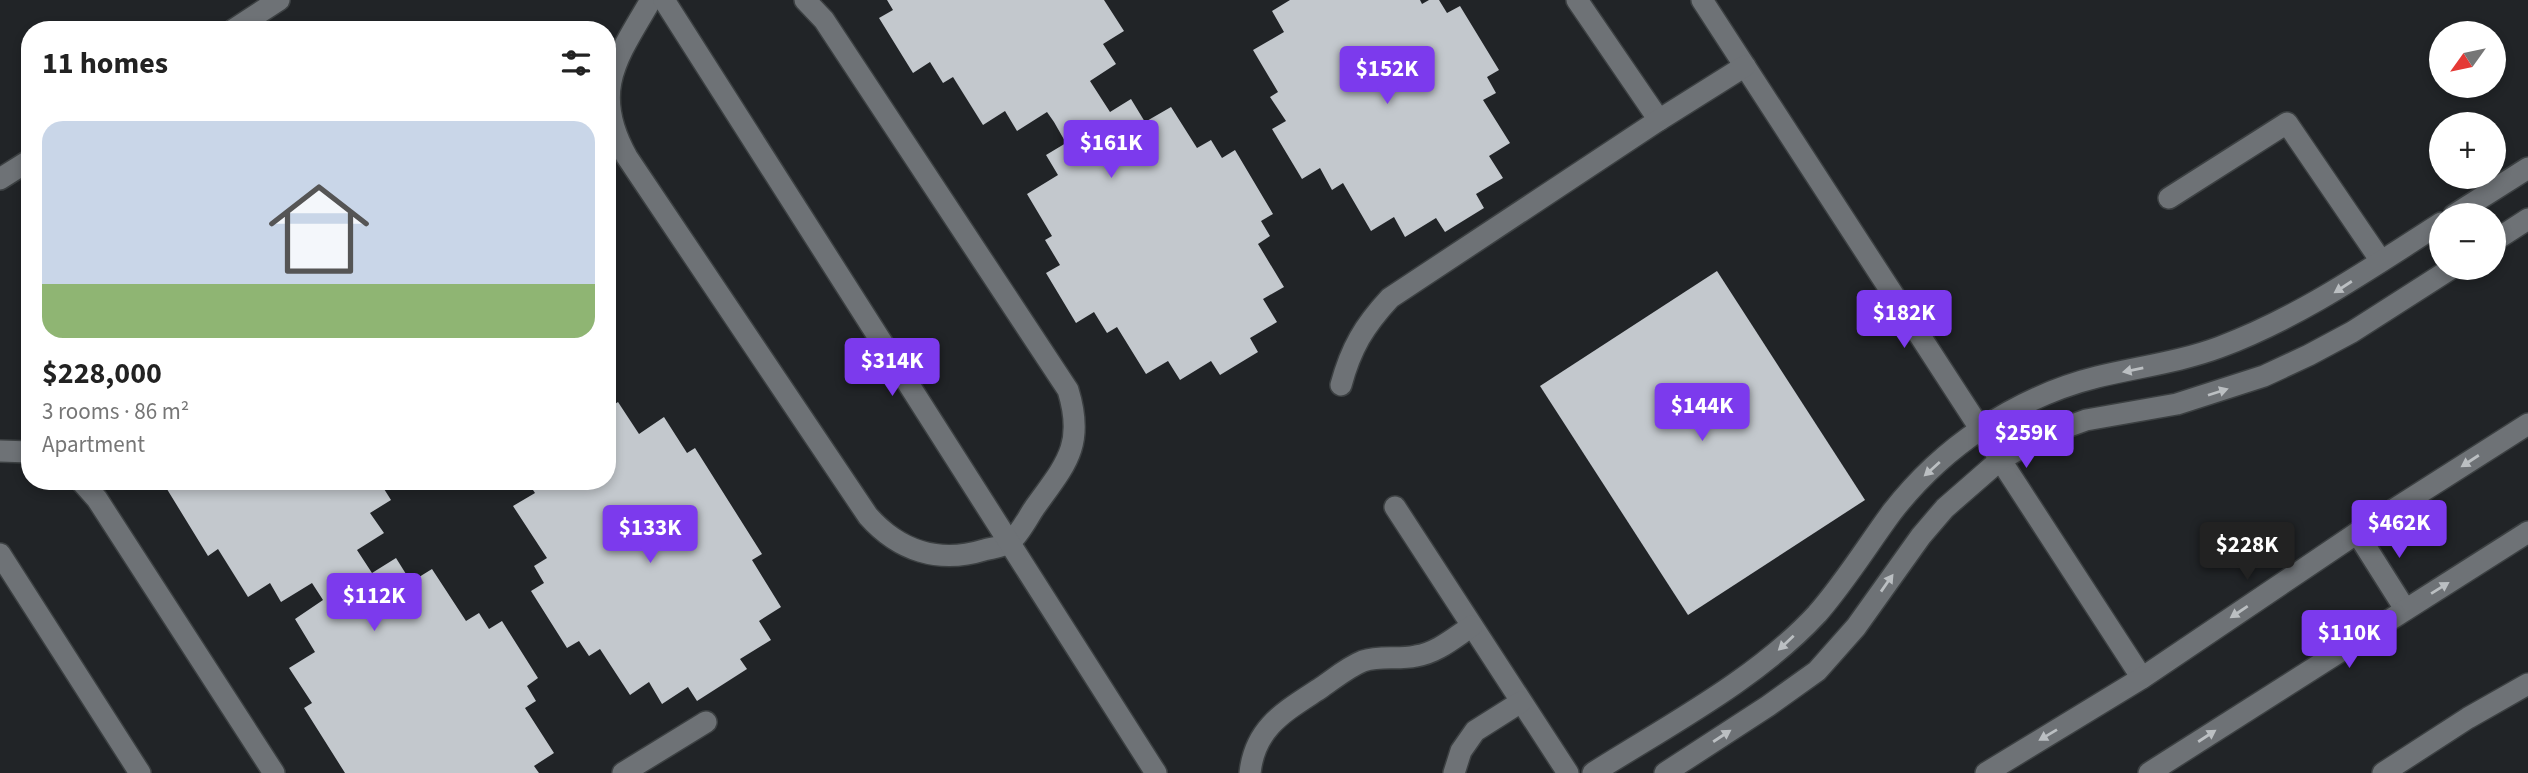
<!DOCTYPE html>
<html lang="en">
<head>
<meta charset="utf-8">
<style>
  :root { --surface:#fff; --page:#f2f2f2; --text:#222; --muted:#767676; --accent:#7c3aed }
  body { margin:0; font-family:"Source Sans 3",sans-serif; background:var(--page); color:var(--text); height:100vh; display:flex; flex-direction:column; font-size:26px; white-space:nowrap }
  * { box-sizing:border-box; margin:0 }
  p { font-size:23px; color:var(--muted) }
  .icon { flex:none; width:38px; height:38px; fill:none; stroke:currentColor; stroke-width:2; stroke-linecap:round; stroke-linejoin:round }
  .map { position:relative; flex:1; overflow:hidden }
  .drawer { position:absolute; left:21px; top:21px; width:595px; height:469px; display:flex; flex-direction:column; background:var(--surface); border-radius:28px; box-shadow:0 4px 10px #0003 }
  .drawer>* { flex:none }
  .needle { width:46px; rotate:237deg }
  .tools { position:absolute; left:2429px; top:21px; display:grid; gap:14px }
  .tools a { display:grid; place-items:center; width:77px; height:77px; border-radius:50%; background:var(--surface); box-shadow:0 4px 10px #0003; font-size:35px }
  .price { position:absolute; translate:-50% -60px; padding:0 16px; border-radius:7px; background:var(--accent); color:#fff; font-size:23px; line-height:46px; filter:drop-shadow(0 2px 4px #0008) }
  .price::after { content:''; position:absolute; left:50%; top:42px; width:21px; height:16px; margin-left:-10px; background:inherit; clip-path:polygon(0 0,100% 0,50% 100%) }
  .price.selected { background:#222; color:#fff }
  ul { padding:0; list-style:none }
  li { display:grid; align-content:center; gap:14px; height:371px; padding:0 21px }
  li span { display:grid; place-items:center; height:217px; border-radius:21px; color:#555 }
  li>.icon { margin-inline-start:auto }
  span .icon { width:126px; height:126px; fill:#fffc; stroke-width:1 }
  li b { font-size:30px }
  h2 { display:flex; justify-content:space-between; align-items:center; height:84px; padding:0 21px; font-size:30px }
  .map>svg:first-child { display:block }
  .building { fill:#c3c8cd }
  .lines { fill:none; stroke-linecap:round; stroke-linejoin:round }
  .minor-casing { stroke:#3c4042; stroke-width:24 }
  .minor { stroke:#6e7276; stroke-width:21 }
  .oneway { fill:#bbbfc2 }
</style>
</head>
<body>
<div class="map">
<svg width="2528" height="773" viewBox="0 0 2528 773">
  <rect width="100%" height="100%" fill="#212427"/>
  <g class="building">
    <path d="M 887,0 L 1104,0 L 1124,31 L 1103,44 L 1116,64 L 1090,81 L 1110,112 L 1131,99 L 1145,122 L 1171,107 L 1197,148 L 1211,140 L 1222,158 L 1235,150 L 1273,214 L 1261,221 L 1270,236 L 1258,244 L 1284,287 L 1263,299 L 1277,322 L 1250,338 L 1258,352 L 1220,375 L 1211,361 L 1180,380 L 1168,361 L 1146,374 L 1117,327 L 1107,333 L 1094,312 L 1076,323 L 1046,273 L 1060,265 L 1045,240 L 1052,236 L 1027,194 L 1058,175 L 1046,155 L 1066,143 L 1054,122 L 1047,112 L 1017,131 L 1005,111 L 983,125 L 953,77 L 943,83 L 930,62 L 913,73 L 879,18 L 893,10 Z"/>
    <path d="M 1290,0 L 1420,0 L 1422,4 L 1429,0 L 1439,0 L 1447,13 L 1460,6 L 1499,70 L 1487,77 L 1496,93 L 1483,100 L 1510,143 L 1489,156 L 1503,178 L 1476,194 L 1484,208 L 1445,232 L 1436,218 L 1405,237 L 1394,217 L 1371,231 L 1343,183 L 1332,190 L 1320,168 L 1302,179 L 1272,129 L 1286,121 L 1270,97 L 1278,92 L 1253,50 L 1284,32 L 1272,11 Z"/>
    <path d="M 1717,271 L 1865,500 L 1688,615 L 1540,386 Z"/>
    <path d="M 618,402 L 639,434 L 664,417 L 687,453 L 695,448 L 762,554 L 752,560 L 781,607 L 759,621 L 771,640 L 740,659 L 747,669 L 697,701 L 688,687 L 662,704 L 649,682 L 630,695 L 600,649 L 589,656 L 579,641 L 567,648 L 531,591 L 544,583 L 534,566 L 547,558 L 513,506 L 535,493 L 527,481 L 607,481 L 607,409 Z"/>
    <path d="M 162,481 L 379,481 L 391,500 L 370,513 L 384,533 L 357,550 L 372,573 L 396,558 L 411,582 L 432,569 L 466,621 L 479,613 L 489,629 L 502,621 L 538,678 L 527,686 L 536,701 L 525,708 L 554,753 L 534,766 L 539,773 L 345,773 L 304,708 L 312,703 L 289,668 L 315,652 L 295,619 L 323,600 L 312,583 L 281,602 L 270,583 L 248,597 L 218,549 L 208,556 Z"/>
  </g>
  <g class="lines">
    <defs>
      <g id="minor">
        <path d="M 651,0 C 617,58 590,91 627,157 L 868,516 C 899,551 939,564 984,550 C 991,548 1004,547 1010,542 C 1020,534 1028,517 1035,507 C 1066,464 1085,445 1068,390 L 824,20 L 805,0"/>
        <path d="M 664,0 L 1156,773"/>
        <path d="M 1577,0 L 1659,120"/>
        <path d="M 1702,0 L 2142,678"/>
        <path d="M 233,30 L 279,0"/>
        <path d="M 0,179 L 30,160"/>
        <path d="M 2169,198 L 2287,123 L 2381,261"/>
        <path d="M 2454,215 L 2528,168"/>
        <path d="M 2494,241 L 2528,219"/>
        <path d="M 1341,385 C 1351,348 1364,326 1390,298 L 1659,120 L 1745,66"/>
        <path d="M 0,451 L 30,452"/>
        <path d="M 81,481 L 97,499 L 274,773"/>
        <path d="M 1395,507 L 1568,773"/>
        <path d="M 2357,533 L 2405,609"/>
        <path d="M 0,554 L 140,773"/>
        <path d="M 623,773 L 706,722"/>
        <path d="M 1250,773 C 1255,726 1286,711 1322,687 C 1335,678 1348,667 1363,661 C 1380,655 1398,660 1416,656 C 1437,653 1455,637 1472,626"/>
        <path d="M 1454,773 L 1461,751 L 1475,731 L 1521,702"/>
        <path d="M 1593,773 C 1667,726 1757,679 1817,614 C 1845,582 1867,546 1892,512 C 1917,480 1948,451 1981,429 C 2016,406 2056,387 2097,377 C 2138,367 2180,362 2220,347 C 2300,317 2369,269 2441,223"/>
        <path d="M 1665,773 L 1768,706 L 1817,671 L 1856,627 L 1921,536 L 1945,508 L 2000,460 L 2042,436 L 2086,420 L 2177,404 L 2264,376 L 2309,355 L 2352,332 L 2452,268"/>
        <path d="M 1986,773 L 2142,678 L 2357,533 L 2528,424"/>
        <path d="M 2149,773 L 2528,532"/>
        <path d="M 2383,773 L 2468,718 L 2528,684"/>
      </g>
    </defs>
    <use href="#minor" class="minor-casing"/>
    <use href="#minor" class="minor"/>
  </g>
  <defs><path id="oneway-solid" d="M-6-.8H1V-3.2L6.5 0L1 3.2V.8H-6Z" transform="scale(1.75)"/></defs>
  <g class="oneway">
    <use href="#oneway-solid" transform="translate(2343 287) rotate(147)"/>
    <use href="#oneway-solid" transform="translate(2133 370) rotate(169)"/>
    <use href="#oneway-solid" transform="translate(2218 392) rotate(-18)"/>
    <use href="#oneway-solid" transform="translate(2470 461) rotate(147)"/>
    <use href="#oneway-solid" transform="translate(1932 469) rotate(138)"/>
    <use href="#oneway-solid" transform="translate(1887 583) rotate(-55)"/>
    <use href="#oneway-solid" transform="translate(2440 588) rotate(-32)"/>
    <use href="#oneway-solid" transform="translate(2239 612) rotate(146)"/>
    <use href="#oneway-solid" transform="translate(1786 643) rotate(137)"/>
    <use href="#oneway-solid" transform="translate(2048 735) rotate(149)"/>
    <use href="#oneway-solid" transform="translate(1722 736) rotate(-33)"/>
    <use href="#oneway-solid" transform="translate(2207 736) rotate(-33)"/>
  </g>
</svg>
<div class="tools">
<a><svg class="needle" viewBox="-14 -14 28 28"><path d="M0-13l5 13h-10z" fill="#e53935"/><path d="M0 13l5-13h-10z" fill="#767676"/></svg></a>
<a>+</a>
<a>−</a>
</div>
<b class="price" style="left:1387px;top:106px">$152K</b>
<b class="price" style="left:1111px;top:180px">$161K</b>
<b class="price" style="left:1904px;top:350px">$182K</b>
<b class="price" style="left:892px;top:398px">$314K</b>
<b class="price" style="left:1702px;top:443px">$144K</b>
<b class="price" style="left:2026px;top:470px">$259K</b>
<b class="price" style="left:2399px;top:560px">$462K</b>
<b class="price" style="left:650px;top:565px">$133K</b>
<b class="price selected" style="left:2247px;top:582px">$228K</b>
<b class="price" style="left:374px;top:633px">$112K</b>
<b class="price" style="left:2349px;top:670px">$110K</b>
<section class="drawer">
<h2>11 homes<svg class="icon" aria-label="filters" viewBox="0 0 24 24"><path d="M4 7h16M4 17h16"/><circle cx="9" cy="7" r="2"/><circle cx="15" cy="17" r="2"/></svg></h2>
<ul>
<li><span style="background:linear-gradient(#c9d6e8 75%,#8fb573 0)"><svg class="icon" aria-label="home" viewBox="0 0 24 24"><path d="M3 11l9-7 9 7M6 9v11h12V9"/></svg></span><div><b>$228,000</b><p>3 rooms · 86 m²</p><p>Apartment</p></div></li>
</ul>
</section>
</div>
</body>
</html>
